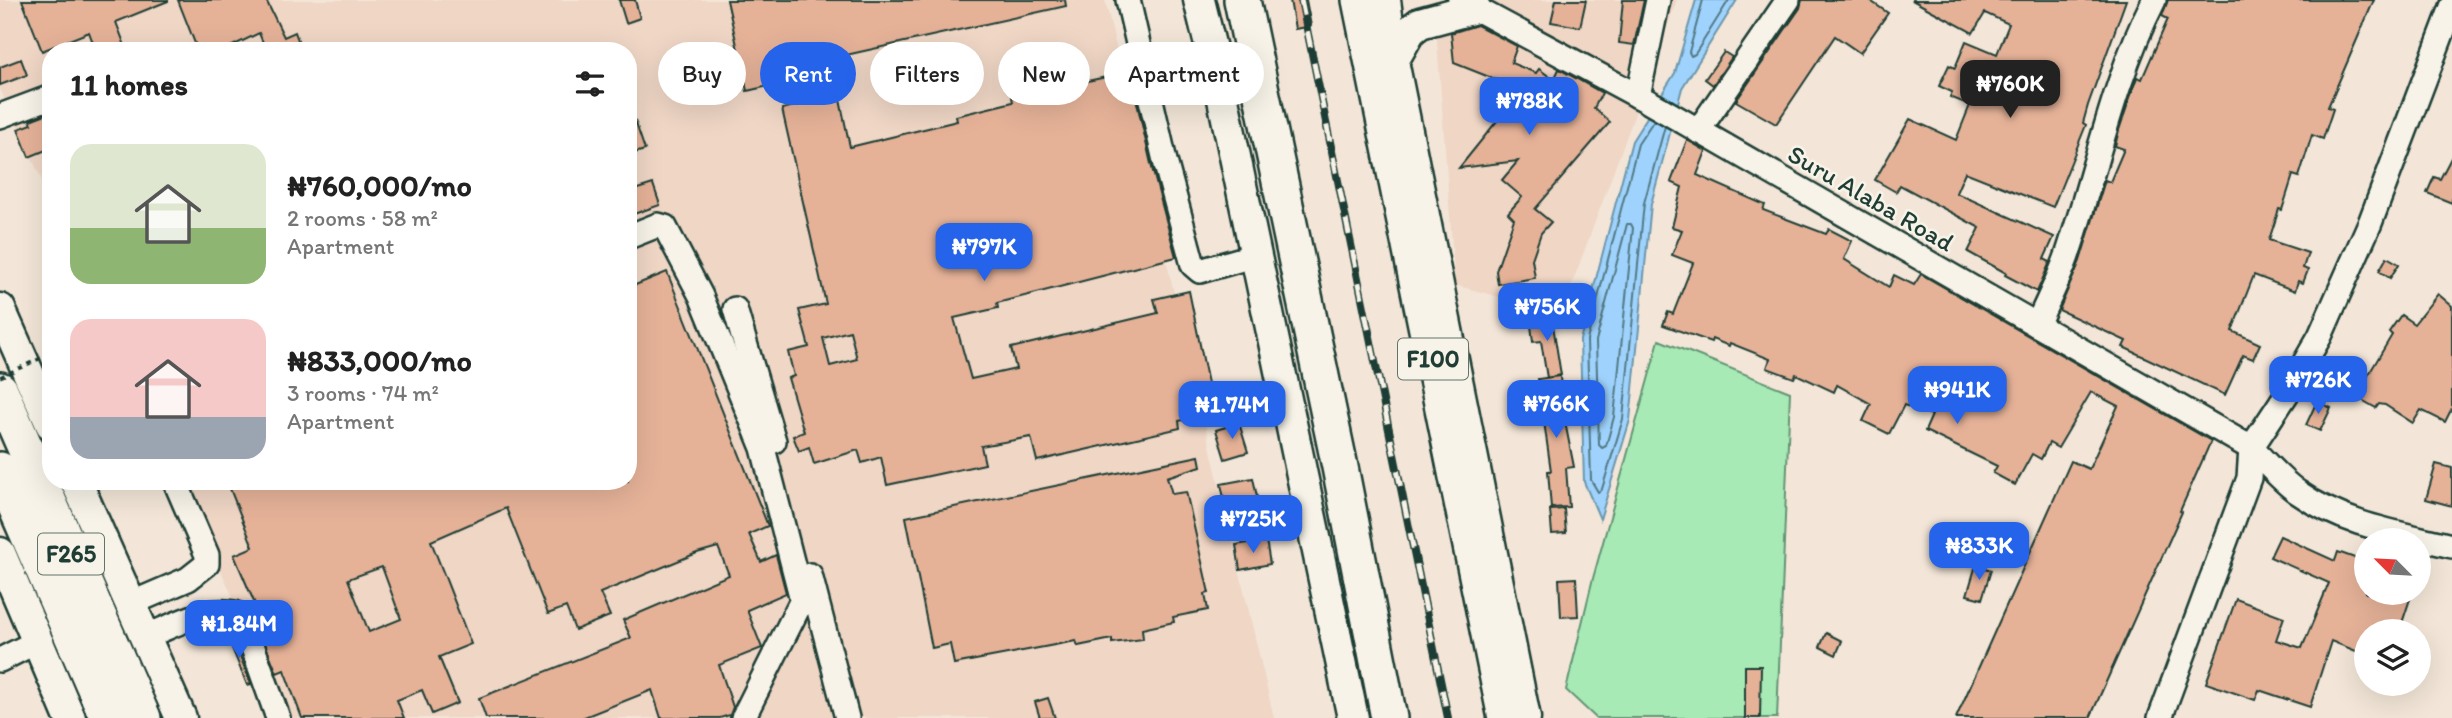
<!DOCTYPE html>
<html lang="en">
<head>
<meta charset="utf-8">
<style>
  :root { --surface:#fff; --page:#f2f2f2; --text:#222; --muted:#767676; --accent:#2563eb }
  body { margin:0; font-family:Itim,sans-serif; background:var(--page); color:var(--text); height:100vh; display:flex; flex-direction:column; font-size:26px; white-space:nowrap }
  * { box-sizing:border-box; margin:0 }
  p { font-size:23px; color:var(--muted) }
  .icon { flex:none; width:38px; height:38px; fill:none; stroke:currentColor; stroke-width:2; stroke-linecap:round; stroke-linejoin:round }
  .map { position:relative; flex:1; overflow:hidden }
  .sheet { position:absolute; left:42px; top:42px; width:595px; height:448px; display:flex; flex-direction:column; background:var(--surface); border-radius:28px; box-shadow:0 7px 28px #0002 }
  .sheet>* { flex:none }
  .guide { position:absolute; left:658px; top:42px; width:665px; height:63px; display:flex; gap:14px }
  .needle { width:46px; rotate:294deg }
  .tools { position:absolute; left:2354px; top:528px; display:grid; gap:14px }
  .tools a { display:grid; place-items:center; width:77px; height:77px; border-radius:50%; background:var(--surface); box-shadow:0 7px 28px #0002; font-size:35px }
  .price { position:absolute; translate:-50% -60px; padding:0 16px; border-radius:14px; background:var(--accent); color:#fff; font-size:23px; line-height:46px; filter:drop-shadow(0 2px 4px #0008) }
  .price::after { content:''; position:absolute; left:50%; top:42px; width:21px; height:16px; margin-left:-10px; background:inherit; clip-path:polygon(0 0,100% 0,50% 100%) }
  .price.current { background:#222; color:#fff }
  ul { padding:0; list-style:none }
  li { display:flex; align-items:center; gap:21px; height:175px; padding:0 28px }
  li span { display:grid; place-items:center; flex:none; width:196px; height:140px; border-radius:21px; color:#555 }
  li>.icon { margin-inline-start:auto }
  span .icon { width:84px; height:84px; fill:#fffc; stroke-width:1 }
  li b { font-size:30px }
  h2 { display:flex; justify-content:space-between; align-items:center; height:84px; padding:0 28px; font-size:30px }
  .pill { padding:0 24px; border-radius:32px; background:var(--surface); box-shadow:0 7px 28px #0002; font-size:24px; line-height:63px }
  .pill.current { background:var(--accent); color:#fff }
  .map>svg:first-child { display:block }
  .built { fill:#efd6c5 }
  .green { fill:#a7eab5; stroke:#639474; stroke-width:2 }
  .water { fill:#9fd3fd; stroke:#6c97ad; stroke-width:2 }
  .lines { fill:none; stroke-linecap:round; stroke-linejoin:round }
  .shore { stroke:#527984; stroke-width:2 }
  .building { fill:#e5b298; stroke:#1f3d34; stroke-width:2; fill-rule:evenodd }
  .minor-casing { stroke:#1f3d34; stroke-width:28 }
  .major-casing { stroke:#1f3d34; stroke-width:35 }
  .highway-casing { stroke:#1f3d34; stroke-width:40 }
  .path { stroke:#1f3d34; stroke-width:3.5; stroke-dasharray:5 5; stroke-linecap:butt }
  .minor { stroke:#f7f3e8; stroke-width:23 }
  .major { stroke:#f7f3e8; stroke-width:30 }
  .highway { stroke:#f7f3e8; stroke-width:35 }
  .rail-casing { stroke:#1f3d34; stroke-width:8 }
  .rail { stroke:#f7f3e8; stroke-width:5; stroke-dasharray:16; stroke-linecap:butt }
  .path-bridge { stroke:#1f3d34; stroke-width:3.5; stroke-dasharray:5 5; stroke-linecap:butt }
  .labels { text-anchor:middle; stroke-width:5; stroke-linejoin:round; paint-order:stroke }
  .shield { fill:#f7f3e8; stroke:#60746a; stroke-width:2 }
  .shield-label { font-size:24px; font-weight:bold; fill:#1f3d34 }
  .street-label { font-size:26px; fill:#1f3d34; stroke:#f7f3e8 }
</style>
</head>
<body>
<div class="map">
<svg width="2452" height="718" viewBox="0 0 2452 718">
  <rect width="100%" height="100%" fill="#f3e6d8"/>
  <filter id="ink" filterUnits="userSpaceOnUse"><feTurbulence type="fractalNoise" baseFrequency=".0143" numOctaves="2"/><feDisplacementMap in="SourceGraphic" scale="14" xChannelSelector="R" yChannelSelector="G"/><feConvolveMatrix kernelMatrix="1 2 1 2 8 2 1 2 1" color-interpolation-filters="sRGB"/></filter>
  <g filter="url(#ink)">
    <g class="built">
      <path d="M 0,0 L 1105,0 L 1274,718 L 288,718 L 180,481 L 628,481 L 628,51 L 51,51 L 51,200 L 0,89 Z"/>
      <path d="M 1434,0 L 1677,0 L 1561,314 L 1455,285 Z"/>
    </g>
    <path class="green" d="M 1659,340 L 1790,392 L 1777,718 L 1596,718 L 1566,690 L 1592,582 Z"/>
    <path class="water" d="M 1696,0 L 1737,0 L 1682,88 L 1651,204 L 1630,420 L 1600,519 L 1584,482 L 1580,340 L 1632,141 L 1675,73 Z"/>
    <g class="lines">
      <g class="shore">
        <path d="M 1703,0 L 1689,52 L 1691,56 L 1695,54 L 1729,0"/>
        <path d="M 1654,120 L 1638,144 L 1587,340 L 1591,480 L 1598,492 L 1602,489 L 1623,419 L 1644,203 L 1665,126"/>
        <path d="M 1627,224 L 1631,224 L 1633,228 L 1614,417 L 1606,446 L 1602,448 L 1599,445 L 1596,341 Z"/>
      </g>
    </g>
    <g class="building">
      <path d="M 22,0 L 168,0 L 168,1 L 116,22 L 127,51 L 96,51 L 89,32 L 42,51 Z"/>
      <path d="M 178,0 L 266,0 L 284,37 L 295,32 L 302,51 L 251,51 L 264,45 L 259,33 L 222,51 L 198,51 Z"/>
      <path d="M 619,0 L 635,0 L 640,18 L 626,23 Z"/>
      <path d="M 727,0 L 1065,0 L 1066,6 L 774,71 L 777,84 L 747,91 Z"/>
      <path d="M 1290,0 L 1306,0 L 1311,26 L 1295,29 Z"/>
      <path d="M 1556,0 L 1586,0 L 1580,27 L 1551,22 Z"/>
      <path d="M 1623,0 L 1644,0 L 1634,45 L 1619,43 Z"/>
      <path d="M 1802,0 L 1869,0 L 1888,13 L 1860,53 L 1835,36 L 1776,124 L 1736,101 L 1800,8 Z"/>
      <path d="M 1912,0 L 2126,0 L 2088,105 L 2083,123 L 2086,125 L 2053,207 L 1965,172 L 1956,193 L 2054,237 L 2044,259 L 2050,262 L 2037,292 L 2005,275 L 2006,273 L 1968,252 L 1980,228 L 1900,185 L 1896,192 L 1875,180 L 1910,119 L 1956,140 L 1970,105 L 1950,97 L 1952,92 L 1939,86 L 1949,65 L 1955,68 L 1966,41 L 1997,54 L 2009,24 L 1985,13 L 1973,33 Z"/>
      <path d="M 2168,0 L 2374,0 L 2328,107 L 2333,109 L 2323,139 L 2312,135 L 2299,177 L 2293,175 L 2282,210 L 2279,209 L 2269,240 L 2308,253 L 2303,268 L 2308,270 L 2303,283 L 2298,281 L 2295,291 L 2254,275 L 2232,331 L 2260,344 L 2253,359 L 2243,355 L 2225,395 L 2123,347 L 2126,341 L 2059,310 L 2080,261 L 2105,180 L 2110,182 L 2124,149 L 2115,146 L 2119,130 L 2137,77 L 2142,79 L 2168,19 L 2162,16 Z"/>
      <path d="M 1477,25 L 1517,46 L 1511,63 L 1536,73 L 1539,69 L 1554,80 L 1559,69 L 1602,93 L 1594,108 L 1610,122 L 1535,209 L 1551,222 L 1541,233 L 1532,259 L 1535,278 L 1498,284 L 1496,271 L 1514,219 L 1508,213 L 1522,197 L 1502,180 L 1518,161 L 1459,168 L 1522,90 L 1454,63 L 1451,33 Z"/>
      <path d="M 1724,52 L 1732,57 L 1713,85 L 1705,79 Z"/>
      <path d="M 21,59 L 27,75 L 0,85 L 0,67 Z"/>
      <path d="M 1130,72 L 1151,164 L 1176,257 L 997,303 L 998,308 L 954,318 L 971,379 L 1016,369 L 1011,348 L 1158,313 L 1154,299 L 1189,291 L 1214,413 L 1179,421 L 1180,428 L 1037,461 L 1031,437 L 981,446 L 985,464 L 887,485 L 881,457 L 862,463 L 858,450 L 814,464 L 809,447 L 799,451 L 793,436 L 804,432 L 788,378 L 794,376 L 788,352 L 809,347 L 799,310 L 826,304 L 782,109 L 839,95 L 850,147 L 957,121 L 956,116 L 1013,102 L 1012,97 ZM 850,331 L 857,359 L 830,366 L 823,338 Z"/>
      <path d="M 628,109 L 631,109 L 645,150 L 631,154 L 628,146 Z"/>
      <path d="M 51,112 L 51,148 L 29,157 L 18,129 L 32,124 L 30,120 Z"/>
      <path d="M 1687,140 L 1706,151 L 1697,175 L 1765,205 L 1763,210 L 1826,234 L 1829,229 L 1852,241 L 1844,259 L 1889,287 L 1894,275 L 1914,285 L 1921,274 L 2211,441 L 2180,511 L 2182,512 L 2090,718 L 1956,718 L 2071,461 L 2089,469 L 2118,406 L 2091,392 L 2058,448 L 2049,443 L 2041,459 L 2032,454 L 2015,485 L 1993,473 L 1997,466 L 1925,431 L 1932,415 L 1904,405 L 1889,434 L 1863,421 L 1871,404 L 1837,385 L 1834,392 L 1796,374 L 1794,378 L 1767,368 L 1770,359 L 1730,343 L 1729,346 L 1712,339 L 1711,342 L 1663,325 L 1668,312 L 1673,314 L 1693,263 L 1672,255 L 1682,230 L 1672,227 L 1682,187 L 1671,182 Z"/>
      <path d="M 2452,156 L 2452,203 L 2427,193 L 2434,177 L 2440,179 Z"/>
      <path d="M 653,184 L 660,205 L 628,216 L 628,192 Z"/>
      <path d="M 2387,257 L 2399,264 L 2390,278 L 2379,271 Z"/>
      <path d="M 667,272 L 768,526 L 749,534 L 761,562 L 776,555 L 786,593 L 747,610 L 762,648 L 719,665 L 733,707 L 730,715 L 720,718 L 661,718 L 652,690 L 582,718 L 486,718 L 479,698 L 631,638 L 623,620 L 729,575 L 718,547 L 697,553 L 600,593 L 610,616 L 575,630 L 566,607 L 548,614 L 506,508 L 431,541 L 471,644 L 439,657 L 458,703 L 432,714 L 422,690 L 397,700 L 404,718 L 302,718 L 284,670 L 277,673 L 257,625 L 263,623 L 234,555 L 253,547 L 227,481 L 628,481 L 628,288 ZM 382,567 L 401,619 L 369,632 L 348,579 Z"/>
      <path d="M 2438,294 L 2452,306 L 2452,408 L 2445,422 L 2421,410 L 2413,423 L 2385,405 L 2379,404 L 2376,408 L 2353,395 L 2361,382 L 2363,384 L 2392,335 L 2389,332 L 2401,315 L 2414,324 Z"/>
      <path d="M 1551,313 L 1561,375 L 1547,378 L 1541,341 L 1533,342 L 1530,317 Z"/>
      <path d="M 1560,376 L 1563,412 L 1574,467 L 1566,468 L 1569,507 L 1551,508 L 1548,471 L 1551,471 L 1538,379 Z"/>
      <path d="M 2317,401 L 2331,408 L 2320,431 L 2306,425 Z"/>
      <path d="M 1239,423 L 1248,452 L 1225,459 L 1216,430 Z"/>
      <path d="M 1199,456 L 1201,466 L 1167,477 L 1172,494 L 1186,492 L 1187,496 L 1209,593 L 1205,594 L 1208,610 L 1173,617 L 1174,622 L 1142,629 L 1143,639 L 1112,643 L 1112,639 L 1078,646 L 1076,641 L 954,664 L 950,644 L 932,648 L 906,517 Z"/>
      <path d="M 2436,464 L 2452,468 L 2452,506 L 2426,499 Z"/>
      <path d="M 1253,478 L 1259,506 L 1227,513 L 1221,484 Z"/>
      <path d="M 1564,509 L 1566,533 L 1552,534 L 1550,510 Z"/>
      <path d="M 2280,536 L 2335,561 L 2338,552 L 2366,562 L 2366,593 L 2412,593 L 2399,632 L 2366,632 L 2366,655 L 2331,641 L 2310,707 L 2259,690 L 2255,700 L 2206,683 L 2236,599 L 2284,617 L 2276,640 L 2302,648 L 2329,583 L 2270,557 Z"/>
      <path d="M 1266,540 L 1270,564 L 1240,570 L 1236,545 Z"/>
      <path d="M 1976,565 L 1991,570 L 1982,599 L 1967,595 Z"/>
      <path d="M 1576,578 L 1578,616 L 1561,617 L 1559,579 Z"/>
      <path d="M 1826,633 L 1842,641 L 1836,655 L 1820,647 Z"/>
      <path d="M 232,636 L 251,684 L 247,685 L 228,638 Z"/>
      <path d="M 1745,666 L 1761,666 L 1760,718 L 1745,718 Z"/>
      <path d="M 1048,698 L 1055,718 L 1040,718 L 1035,702 Z"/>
    </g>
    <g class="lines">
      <defs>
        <g id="minor">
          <path d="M 1128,0 L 1165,161 L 1193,265 L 1200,271 L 1256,255"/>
          <path d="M 1460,0 L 1649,102 L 2251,448 C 2266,462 2281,481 2299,493 C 2344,525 2399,533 2452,546"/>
          <path d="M 1638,96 L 1658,0"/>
          <path d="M 0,116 L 51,97"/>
          <path d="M 1698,131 L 1788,0"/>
          <path d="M 628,237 L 658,225 L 665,227 L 701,296 L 763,448 L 802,600 L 743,718"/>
          <path d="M 735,309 L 774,441"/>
          <path d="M 2037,325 C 2047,302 2059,279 2067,256 C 2096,170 2113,81 2154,0"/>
          <path d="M 810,575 L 847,718"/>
          <path d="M 130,604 L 188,579 L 207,564 L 207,555 L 175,481"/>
          <path d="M 145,637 C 171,627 206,606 235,613 L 252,645 L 278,718"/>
          <path d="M 0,660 L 38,641"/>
          <path d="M 2160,718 L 2249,478 L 2251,448 L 2286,395 L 2320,336 L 2370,223 L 2452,7"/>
        </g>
        <g id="major">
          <path d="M 1199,0 L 1220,85 L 1353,718"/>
          <path d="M 1385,0 L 1393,61 L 1525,718"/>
          <path d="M 1393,61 L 1410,31 L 1420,23 L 1475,8"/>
          <path d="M 0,309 L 51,424"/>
          <path d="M 76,481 L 181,718"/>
          <path d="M 0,553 L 70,718"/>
        </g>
        <g id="highway">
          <path d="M 1242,0 L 1340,467 L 1389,718"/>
          <path d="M 1360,0 L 1506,718"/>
          <path d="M 0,390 L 143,718"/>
          <path d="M 0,470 L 108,718"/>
        </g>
      </defs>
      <use href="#minor" class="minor-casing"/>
      <use href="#major" class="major-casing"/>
      <use href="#highway" class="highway-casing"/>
      <path class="path" d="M 50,354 L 51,355"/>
      <use href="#minor" class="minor"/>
      <use href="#major" class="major"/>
      <use href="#highway" class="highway"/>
      <defs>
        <path id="rail" d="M 1301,0 L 1448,718"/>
      </defs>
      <use href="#rail" class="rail-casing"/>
      <use href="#rail" class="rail"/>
      <path class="path-bridge" d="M 0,377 L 50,354"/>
    </g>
  </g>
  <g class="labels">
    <g class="shield">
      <rect x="1398" y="338.5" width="70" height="41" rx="5"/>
      <rect x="38" y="533.5" width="66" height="41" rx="5"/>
    </g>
    <g class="shield-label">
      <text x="1433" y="367">F100</text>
      <text x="71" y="562">F265</text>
    </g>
    <g class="street-label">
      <text transform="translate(1871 198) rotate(30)" y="9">Suru Alaba Road</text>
    </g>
  </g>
</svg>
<div class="tools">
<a><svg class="needle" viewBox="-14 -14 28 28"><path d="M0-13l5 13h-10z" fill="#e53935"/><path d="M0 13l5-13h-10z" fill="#767676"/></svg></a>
<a><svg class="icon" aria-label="layers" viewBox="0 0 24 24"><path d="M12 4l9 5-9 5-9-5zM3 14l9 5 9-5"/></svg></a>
</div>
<b class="price current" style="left:2010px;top:120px">₦760K</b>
<b class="price" style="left:1529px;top:137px">₦788K</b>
<b class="price" style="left:984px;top:283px">₦797K</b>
<b class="price" style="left:1547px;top:343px">₦756K</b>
<b class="price" style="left:2318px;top:416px">₦726K</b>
<b class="price" style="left:1957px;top:426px">₦941K</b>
<b class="price" style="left:1556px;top:440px">₦766K</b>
<b class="price" style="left:1232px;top:441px">₦1.74M</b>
<b class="price" style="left:1253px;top:555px">₦725K</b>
<b class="price" style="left:1979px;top:582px">₦833K</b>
<b class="price" style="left:239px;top:660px">₦1.84M</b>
<div class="guide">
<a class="pill">Buy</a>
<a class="pill current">Rent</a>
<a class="pill">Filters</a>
<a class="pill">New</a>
<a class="pill">Apartment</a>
</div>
<section class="sheet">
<h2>11 homes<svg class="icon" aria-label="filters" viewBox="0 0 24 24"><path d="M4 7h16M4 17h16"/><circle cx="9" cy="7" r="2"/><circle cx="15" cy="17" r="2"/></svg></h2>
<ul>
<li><span style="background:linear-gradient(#dfe7d0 60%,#8fb573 0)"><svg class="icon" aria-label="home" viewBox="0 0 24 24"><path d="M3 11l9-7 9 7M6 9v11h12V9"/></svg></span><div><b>₦760,000/mo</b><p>2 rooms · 58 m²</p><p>Apartment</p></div></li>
<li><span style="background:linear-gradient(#f6c9c9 70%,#9aa5b1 0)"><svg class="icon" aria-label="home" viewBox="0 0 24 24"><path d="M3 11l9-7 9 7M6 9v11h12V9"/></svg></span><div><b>₦833,000/mo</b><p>3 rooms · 74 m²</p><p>Apartment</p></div></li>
</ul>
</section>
</div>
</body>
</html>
